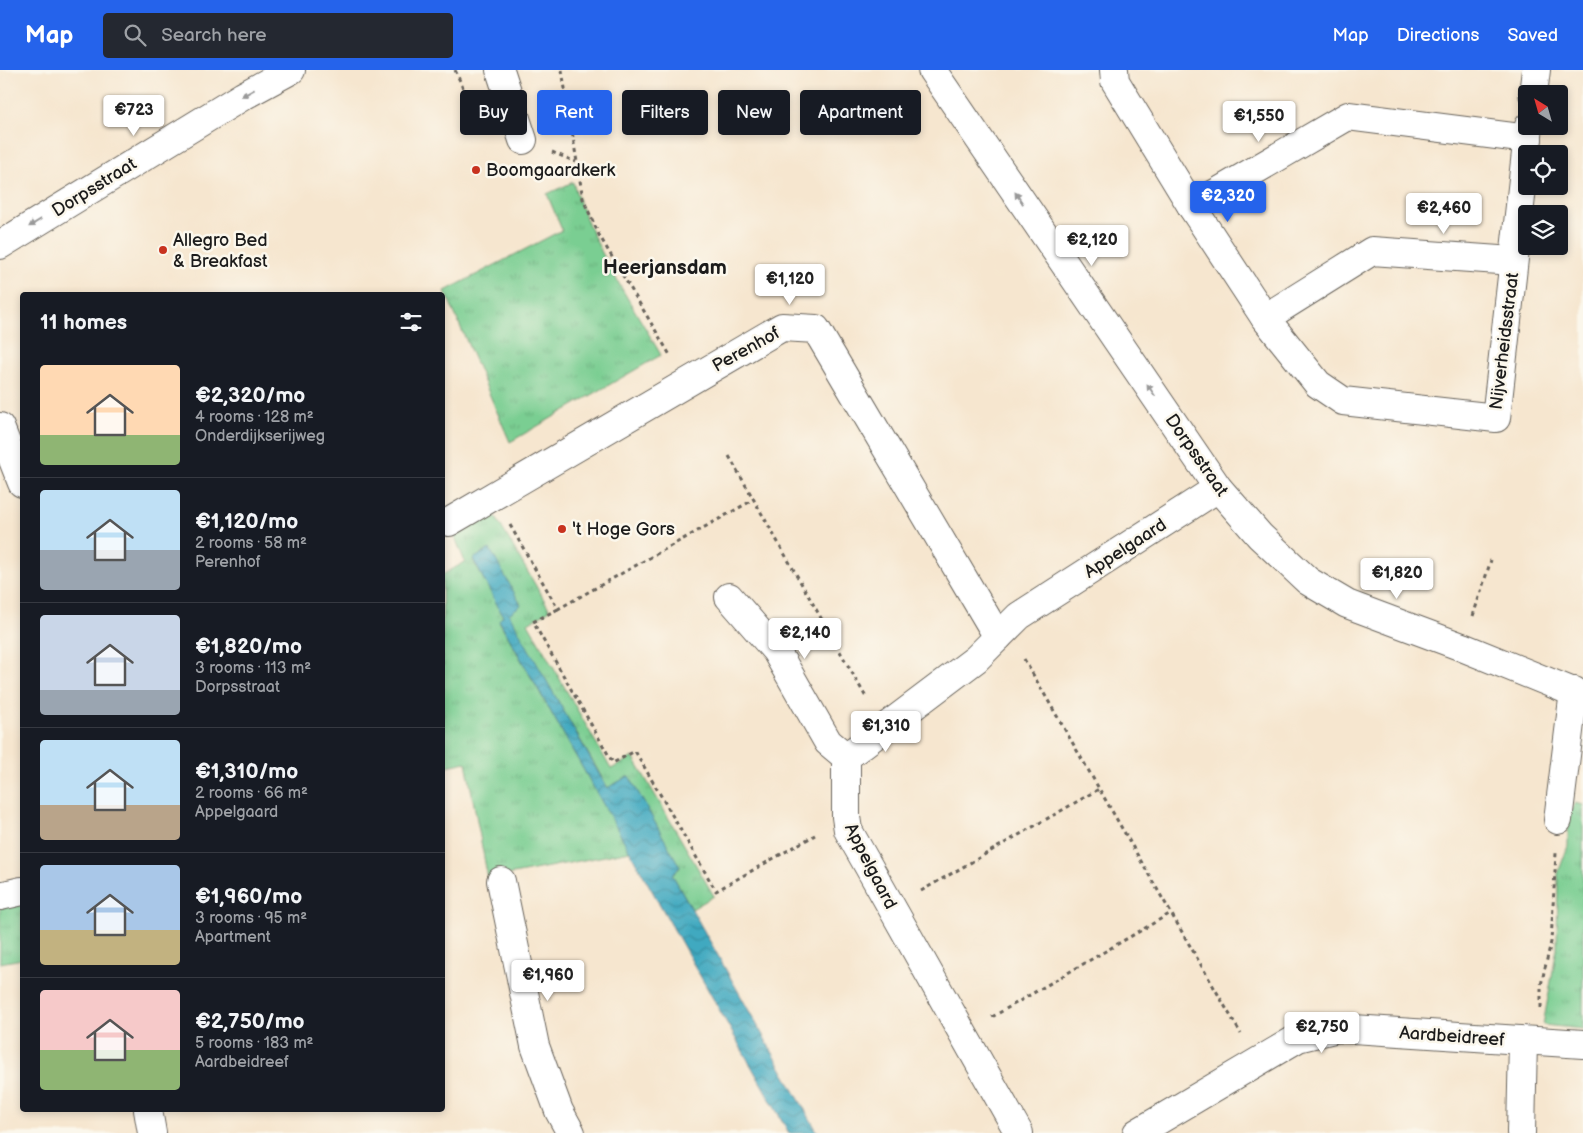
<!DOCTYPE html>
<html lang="en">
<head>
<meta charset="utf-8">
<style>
  :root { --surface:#171b24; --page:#242831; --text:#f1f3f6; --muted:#9ea1a6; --line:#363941; --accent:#2563eb }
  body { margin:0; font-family:"Balsamiq Sans",sans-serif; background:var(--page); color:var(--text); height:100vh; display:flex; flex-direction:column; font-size:19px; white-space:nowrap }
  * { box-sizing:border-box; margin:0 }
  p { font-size:16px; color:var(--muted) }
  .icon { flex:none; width:28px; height:28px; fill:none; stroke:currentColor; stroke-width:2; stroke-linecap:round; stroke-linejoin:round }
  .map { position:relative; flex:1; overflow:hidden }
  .sheet { position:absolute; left:20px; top:222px; width:425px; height:820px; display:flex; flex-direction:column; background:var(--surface); border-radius:5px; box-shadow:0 2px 8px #0003 }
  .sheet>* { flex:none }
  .guide { position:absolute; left:460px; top:20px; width:475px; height:45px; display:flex; gap:10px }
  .needle { width:32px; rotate:323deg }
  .fabs { position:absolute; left:1518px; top:15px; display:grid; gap:10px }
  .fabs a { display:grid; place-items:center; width:50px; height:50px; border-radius:5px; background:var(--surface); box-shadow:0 2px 8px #0003; font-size:25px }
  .price { position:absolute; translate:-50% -42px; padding:0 11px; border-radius:5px; background:#fff; color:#222; font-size:16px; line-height:32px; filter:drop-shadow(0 1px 2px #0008) }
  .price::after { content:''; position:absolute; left:50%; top:30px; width:15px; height:11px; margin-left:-8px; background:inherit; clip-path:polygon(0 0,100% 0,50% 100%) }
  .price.active { background:var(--accent); color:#fff }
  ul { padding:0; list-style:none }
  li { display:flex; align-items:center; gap:15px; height:125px; padding:0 20px }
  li+li { border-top:1px solid var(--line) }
  li span { display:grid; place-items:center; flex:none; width:140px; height:100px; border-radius:5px; color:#555 }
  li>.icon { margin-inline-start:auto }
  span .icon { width:60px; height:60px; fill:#fffc; stroke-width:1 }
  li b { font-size:21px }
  h2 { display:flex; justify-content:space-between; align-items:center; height:60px; padding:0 20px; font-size:21px }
  .tag { padding:0 18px; border-radius:5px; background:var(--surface); box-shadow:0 2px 8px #0003; font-size:18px; line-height:45px }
  .tag.active { background:var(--accent); color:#fff }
  header { display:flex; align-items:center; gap:30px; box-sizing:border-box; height:70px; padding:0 25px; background:var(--accent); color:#fff }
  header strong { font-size:24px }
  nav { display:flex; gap:28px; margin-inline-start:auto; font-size:18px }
  .search { width:350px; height:45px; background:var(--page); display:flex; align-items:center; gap:12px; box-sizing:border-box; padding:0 18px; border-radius:5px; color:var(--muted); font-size:19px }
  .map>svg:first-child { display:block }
  .grass { fill:url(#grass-tufts); stroke:#4b7557 }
  .water { fill:url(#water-waves); stroke:#2e626e }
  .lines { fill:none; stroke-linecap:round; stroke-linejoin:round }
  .minor-casing { stroke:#68635b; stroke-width:30 }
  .major-casing { stroke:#68635b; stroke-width:30 }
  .path { stroke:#68635b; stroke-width:3; stroke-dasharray:4 4; stroke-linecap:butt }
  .minor { stroke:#fff; stroke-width:28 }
  .major { stroke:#fff; stroke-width:28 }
  .oneway { fill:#999 }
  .poi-dot { fill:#c8321e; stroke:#fbf7ec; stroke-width:2 }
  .labels { text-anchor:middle; stroke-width:5; stroke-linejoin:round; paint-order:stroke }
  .poi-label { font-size:18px; fill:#1c1c1c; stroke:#fbf7ec; text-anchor:start }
  .street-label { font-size:18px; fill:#1c1c1c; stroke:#fbf7ec }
  .quarter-label { font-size:20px; font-weight:bold; fill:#1c1c1c; stroke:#fbf7ec }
</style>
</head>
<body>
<header>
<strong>Map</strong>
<div class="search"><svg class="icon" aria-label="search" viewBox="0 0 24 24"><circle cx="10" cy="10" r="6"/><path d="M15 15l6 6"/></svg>Search here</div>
<nav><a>Map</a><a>Directions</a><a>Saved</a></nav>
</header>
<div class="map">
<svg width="1583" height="1063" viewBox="0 0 1583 1063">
  <defs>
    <pattern id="grass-tufts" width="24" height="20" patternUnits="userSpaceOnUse" patternTransform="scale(1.25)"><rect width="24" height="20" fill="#7ace92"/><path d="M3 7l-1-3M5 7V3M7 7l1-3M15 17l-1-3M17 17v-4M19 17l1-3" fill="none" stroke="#69b07d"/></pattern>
    <pattern id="water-waves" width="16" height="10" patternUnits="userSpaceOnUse" patternTransform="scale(1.25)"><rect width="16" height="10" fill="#40a9c0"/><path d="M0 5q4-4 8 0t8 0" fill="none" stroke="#35899b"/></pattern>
  </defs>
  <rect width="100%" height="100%" fill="#fbf7ec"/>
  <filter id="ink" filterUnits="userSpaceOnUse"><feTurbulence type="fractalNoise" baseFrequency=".02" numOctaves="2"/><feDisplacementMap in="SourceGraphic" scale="10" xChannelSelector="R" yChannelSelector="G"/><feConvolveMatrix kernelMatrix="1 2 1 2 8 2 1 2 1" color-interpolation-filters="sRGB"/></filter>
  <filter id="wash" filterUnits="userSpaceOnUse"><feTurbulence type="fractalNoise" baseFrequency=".0096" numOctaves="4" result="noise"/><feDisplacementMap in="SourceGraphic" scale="20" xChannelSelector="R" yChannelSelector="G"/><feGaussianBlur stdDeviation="1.12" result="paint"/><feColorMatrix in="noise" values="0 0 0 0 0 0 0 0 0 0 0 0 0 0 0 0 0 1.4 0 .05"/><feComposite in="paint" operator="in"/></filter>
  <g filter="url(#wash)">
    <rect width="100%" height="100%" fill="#f6e6cf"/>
    <g class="grass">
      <path d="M 573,112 C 591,174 629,229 661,285 L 510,372 L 445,221 L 562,160 L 547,124 Z"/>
      <path d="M 494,444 L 550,540 L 528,553 L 611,699 L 633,687 L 714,826 L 692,839 L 672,804 L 680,798 L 629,706 L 608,718 L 508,544 L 521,535 L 473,490 L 504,547 L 499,551 L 630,781 L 488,809 L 466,692 L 443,697 L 442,505 L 465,492 L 454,465 Z"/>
      <path d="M 1575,733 L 1583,735 L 1583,959 L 1543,955 L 1557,878 L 1558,803 L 1568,776 L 1568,749 Z"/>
      <path d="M 22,833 L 22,889 L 0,893 L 0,838 Z"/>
    </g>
    <path class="water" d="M 490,479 L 521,535 L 509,544 L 607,718 L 629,706 L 680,797 L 672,804 L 818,1063 L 789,1063 L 499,550 L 503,546 L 473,489 Z"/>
  </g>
  <g filter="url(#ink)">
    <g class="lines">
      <defs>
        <g id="minor">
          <path d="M 500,0 L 523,70"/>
          <path d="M 1114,0 L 1115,11 L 1192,137 L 1265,248 L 1318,314 L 1343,331 L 1496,348 L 1529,56"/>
          <path d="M 1533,24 L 1536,0"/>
          <path d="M 1192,137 L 1348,46 L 1528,69"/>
          <path d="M 0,175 L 243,26 L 291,0"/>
          <path d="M 1265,248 L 1372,181 L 1513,191"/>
          <path d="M 0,357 L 22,413"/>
          <path d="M 449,452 L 782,257 L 816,259 L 998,567"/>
          <path d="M 729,527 L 776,581 L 828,672 L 846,687"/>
          <path d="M 1558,750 L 1574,621"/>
          <path d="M 501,811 L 535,976 L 559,1041 L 571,1063"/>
          <path d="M 0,826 L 22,821"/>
          <path d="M 148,1040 L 152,1063"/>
          <path d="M 1019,1063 L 848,760 L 846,747 L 846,687 L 976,589 L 1019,546 L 1218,418"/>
          <path d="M 1137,1063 L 1298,968 L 1338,958 L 1583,974"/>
          <path d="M 1521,1063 L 1523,971"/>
        </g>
        <path id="major" d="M 932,0 L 1218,418 L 1260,466 L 1308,511 L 1347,534 L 1462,577 L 1583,626"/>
      </defs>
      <use href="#minor" class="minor-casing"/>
      <use href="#major" class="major-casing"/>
      <g class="path">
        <path d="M 455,0 L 478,51 L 481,52"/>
        <path d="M 562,0 L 583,129 L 599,165 L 670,285"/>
        <path d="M 552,82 L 576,92"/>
        <path d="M 729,386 L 867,629"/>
        <path d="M 510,455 L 558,539 L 753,430"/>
        <path d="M 558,539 L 533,552 L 613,693 L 635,681 L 716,821 L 815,765"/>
        <path d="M 1473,546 L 1491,490"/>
        <path d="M 1024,589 L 1241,964"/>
        <path d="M 921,821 L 1099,719"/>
        <path d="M 1541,938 L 1541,915 L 1551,872 L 1556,783"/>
        <path d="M 992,947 L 1171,843"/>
      </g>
      <use href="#minor" class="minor"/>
      <use href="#major" class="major"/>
    </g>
    <defs><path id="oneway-solid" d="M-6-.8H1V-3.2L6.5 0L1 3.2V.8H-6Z" transform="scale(1.25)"/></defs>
    <g class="oneway">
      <use href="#oneway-solid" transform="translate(248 23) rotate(152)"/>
      <use href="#oneway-solid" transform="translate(1019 128) rotate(-124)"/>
      <use href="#oneway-solid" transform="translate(35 153) rotate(148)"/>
      <use href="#oneway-solid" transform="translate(1151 320) rotate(-124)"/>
    </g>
  </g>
  <g class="poi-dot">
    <circle cx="476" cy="100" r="5"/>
    <circle cx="163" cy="180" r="5"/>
    <circle cx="562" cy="459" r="5"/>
  </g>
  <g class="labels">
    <g class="poi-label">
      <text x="486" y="106">Boomgaardkerk</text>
      <text x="173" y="176">Allegro Bed<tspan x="173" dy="21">&amp; Breakfast</tspan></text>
      <text x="572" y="465">'t Hoge Gors</text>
    </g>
    <g class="street-label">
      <text transform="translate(94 117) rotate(-32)" y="6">Dorpsstraat</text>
      <text transform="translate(1504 271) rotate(-83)" y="6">Nijverheidsstraat</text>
      <text transform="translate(746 279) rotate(-29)" y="6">Perenhof</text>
      <text transform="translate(1197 385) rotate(55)" y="6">Dorpsstraat</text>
      <text transform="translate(1125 478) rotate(-33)" y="6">Appelgaard</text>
      <text transform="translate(871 796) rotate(63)" y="6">Appelgaard</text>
      <text transform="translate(1452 966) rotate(4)" y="6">Aardbeidreef</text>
    </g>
    <g class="quarter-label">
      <text x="665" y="204">Heerjansdam</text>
    </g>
  </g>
</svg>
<div class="fabs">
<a><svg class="needle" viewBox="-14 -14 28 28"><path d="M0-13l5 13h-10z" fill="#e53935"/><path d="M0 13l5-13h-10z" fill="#9ea1a6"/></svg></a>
<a><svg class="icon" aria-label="locate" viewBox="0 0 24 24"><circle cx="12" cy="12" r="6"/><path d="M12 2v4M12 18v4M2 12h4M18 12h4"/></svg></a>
<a><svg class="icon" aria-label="layers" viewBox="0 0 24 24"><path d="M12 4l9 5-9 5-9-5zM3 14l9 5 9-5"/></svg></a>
</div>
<b class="price" style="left:134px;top:67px">€723</b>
<b class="price" style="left:1259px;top:73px">€1,550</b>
<b class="price active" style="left:1228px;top:153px">€2,320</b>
<b class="price" style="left:1444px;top:165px">€2,460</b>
<b class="price" style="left:1092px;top:197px">€2,120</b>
<b class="price" style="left:790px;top:236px">€1,120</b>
<b class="price" style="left:1397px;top:530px">€1,820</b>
<b class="price" style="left:805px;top:590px">€2,140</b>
<b class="price" style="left:886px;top:683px">€1,310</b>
<b class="price" style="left:548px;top:932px">€1,960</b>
<b class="price" style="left:1322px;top:984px">€2,750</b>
<div class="guide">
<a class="tag">Buy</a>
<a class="tag active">Rent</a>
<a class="tag">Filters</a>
<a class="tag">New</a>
<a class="tag">Apartment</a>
</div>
<section class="sheet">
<h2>11 homes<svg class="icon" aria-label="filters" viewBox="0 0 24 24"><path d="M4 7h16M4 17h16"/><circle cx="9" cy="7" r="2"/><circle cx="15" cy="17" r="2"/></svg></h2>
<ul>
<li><span style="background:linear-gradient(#ffd9b3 70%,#8fb573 0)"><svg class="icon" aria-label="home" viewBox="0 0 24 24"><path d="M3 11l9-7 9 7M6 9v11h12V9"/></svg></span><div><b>€2,320/mo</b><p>4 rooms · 128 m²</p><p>Onderdijkserijweg</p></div></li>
<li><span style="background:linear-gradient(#bfe0f5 60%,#9aa5b1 0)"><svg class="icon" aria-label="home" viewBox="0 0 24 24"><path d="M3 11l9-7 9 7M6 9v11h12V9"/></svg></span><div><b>€1,120/mo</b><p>2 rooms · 58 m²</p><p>Perenhof</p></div></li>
<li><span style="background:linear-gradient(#c9d6e8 75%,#9aa5b1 0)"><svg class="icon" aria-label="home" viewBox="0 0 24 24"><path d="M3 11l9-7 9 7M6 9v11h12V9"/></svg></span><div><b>€1,820/mo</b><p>3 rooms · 113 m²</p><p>Dorpsstraat</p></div></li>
<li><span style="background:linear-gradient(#bfe0f5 65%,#b9a48a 0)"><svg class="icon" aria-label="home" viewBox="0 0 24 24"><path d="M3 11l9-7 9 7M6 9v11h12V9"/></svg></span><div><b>€1,310/mo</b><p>2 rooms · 66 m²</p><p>Appelgaard</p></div></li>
<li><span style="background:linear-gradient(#a9c7e8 65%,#c2b280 0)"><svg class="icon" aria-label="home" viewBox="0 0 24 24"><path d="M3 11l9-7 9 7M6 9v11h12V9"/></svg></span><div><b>€1,960/mo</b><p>3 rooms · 95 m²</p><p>Apartment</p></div></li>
<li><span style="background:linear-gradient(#f6c9c9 60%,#8fb573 0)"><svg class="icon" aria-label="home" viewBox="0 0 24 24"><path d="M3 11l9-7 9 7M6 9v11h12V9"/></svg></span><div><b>€2,750/mo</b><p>5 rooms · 183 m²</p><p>Aardbeidreef</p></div></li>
</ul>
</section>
</div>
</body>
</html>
